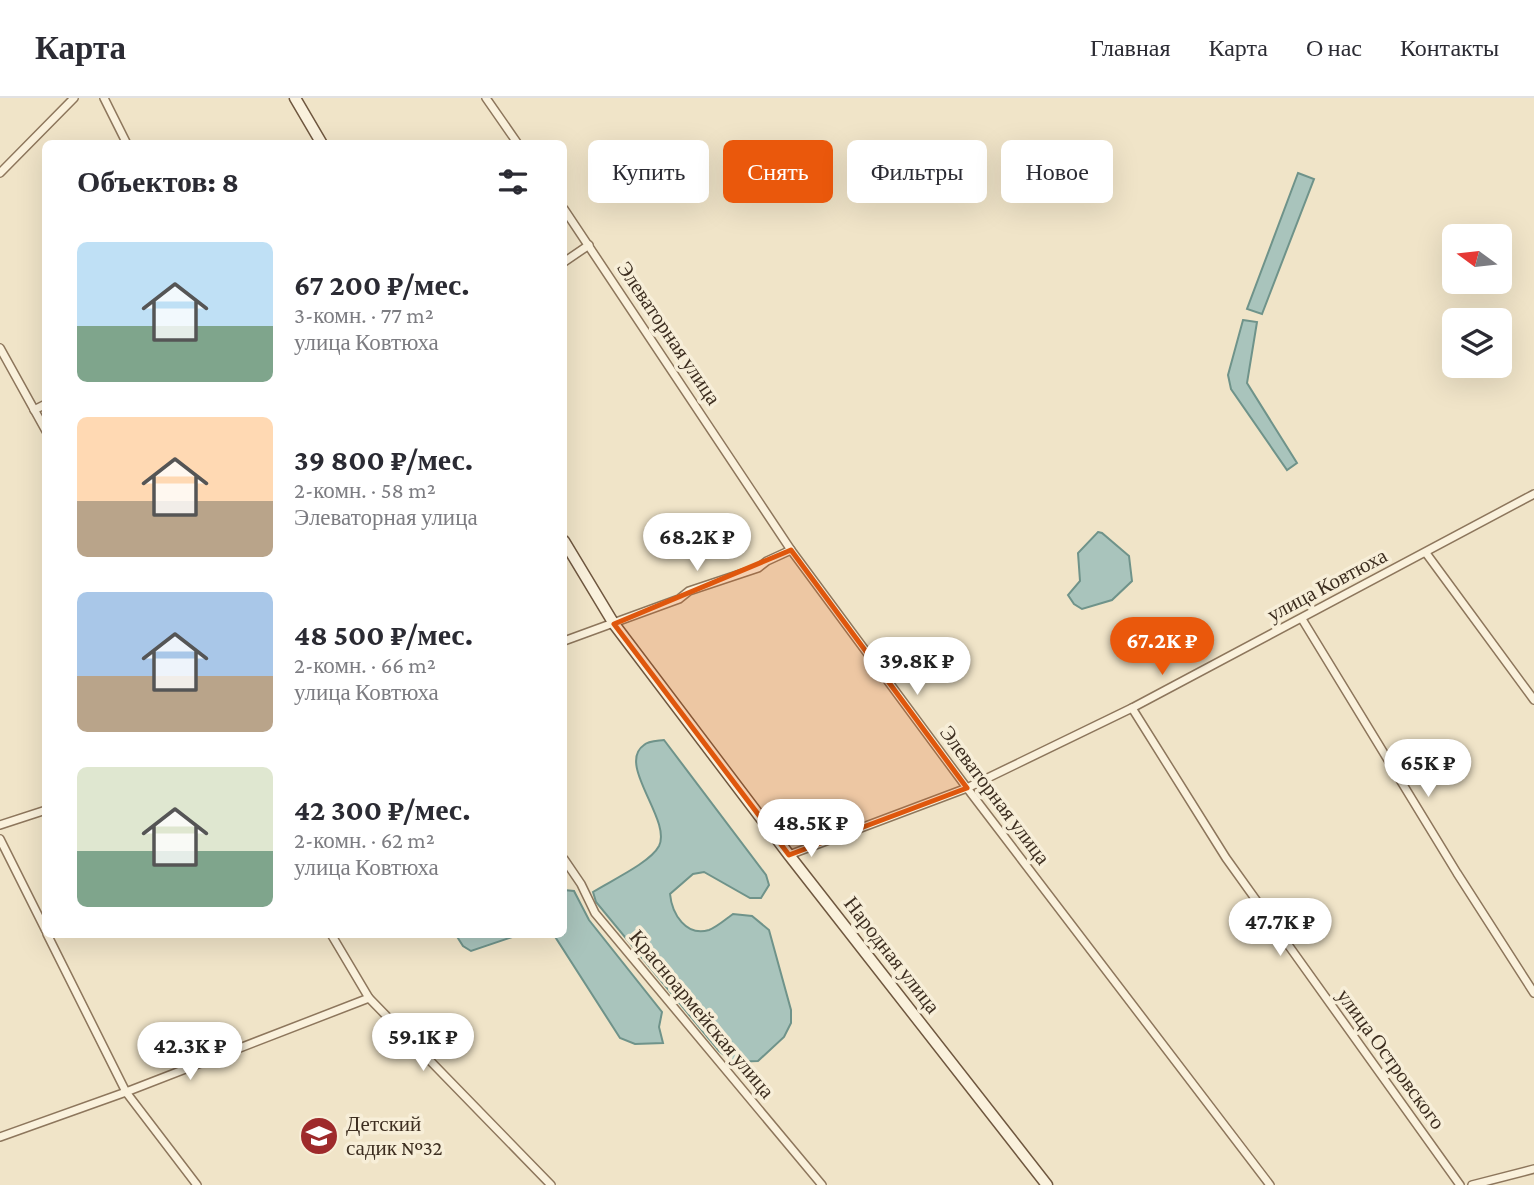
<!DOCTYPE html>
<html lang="ru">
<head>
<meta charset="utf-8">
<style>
  :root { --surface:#fff; --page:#f2f2f3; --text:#2b2b33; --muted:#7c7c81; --line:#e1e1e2; --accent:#ea580c }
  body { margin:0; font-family:"Crimson Pro",serif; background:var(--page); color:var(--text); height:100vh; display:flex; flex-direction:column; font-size:26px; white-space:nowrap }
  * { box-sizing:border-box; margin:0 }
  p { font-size:23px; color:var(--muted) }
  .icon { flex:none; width:38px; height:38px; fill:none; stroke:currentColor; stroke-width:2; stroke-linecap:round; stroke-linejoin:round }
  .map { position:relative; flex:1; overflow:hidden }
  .panel { position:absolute; left:42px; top:42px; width:525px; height:798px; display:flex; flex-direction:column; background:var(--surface); border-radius:10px; box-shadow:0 7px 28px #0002 }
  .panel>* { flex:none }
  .guide { position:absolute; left:588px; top:42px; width:665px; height:63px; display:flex; gap:14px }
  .needle { width:46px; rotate:285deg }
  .tools { position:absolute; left:1442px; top:126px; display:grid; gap:14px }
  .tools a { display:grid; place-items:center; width:70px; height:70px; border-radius:10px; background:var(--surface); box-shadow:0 7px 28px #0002; font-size:35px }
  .price { position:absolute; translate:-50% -60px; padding:0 16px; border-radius:24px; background:#fff; color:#222; font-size:23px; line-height:46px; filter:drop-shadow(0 2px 4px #0008) }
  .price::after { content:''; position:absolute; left:50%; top:42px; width:21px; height:16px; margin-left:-10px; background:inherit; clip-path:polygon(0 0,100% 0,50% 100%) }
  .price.selected { background:var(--accent); color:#fff }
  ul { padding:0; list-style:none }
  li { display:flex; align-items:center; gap:21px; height:175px; padding:0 35px }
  li span { display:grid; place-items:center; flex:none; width:196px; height:140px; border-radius:10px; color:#555 }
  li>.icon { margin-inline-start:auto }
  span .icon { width:84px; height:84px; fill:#fffc; stroke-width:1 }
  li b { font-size:30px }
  h2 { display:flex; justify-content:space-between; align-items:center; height:84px; padding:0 35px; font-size:30px }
  .pill { padding:0 24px; border-radius:10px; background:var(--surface); box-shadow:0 7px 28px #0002; font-size:24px; line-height:63px }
  .pill.selected { background:var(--accent); color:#fff }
  header { display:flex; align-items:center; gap:42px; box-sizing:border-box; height:98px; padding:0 35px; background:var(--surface); border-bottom:2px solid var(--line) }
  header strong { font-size:33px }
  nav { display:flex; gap:38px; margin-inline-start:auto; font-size:24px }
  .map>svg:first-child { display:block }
  .water { fill:#a9c4bc; stroke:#6f938a; stroke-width:2 }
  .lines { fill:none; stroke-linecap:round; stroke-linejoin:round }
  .street-casing { stroke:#8d765c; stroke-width:10 }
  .secondary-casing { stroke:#6f573f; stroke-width:13 }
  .street { stroke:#faf1dc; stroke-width:7 }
  .secondary { stroke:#faf1dc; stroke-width:10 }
  .marked { fill:#df570d; fill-opacity:0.2; stroke:#df570d; stroke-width:5; stroke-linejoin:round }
  .labels { text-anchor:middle; stroke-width:7; stroke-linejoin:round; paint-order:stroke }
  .street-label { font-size:21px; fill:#3d2e20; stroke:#f7eed8 }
  .poi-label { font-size:21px; fill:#3d2e20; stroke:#f7eed8; text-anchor:start }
</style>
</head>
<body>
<header>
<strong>Карта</strong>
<nav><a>Главная</a><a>Карта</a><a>О нас</a><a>Контакты</a></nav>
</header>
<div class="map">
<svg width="1534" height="1087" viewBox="0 0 1534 1087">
  <rect width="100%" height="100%" fill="#f0e4c8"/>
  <g class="water">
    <path d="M 1298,75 L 1314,81 L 1262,216 L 1247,211 Z"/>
    <path d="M 1243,222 L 1257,224 L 1247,285 L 1297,365 L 1287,372 L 1231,291 L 1228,277 Z"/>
    <path d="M 1098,434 L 1102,435 L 1129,458 L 1132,483 L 1112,502 L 1082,511 L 1074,506 L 1068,497 L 1080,483 L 1078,455 Z"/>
    <path d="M 664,642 L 766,777 L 769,787 L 761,800 L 750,800 L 704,774 L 693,776 L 670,796 C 672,816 686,839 709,832 C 717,829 726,821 733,816 L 752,818 L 769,832 L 791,912 L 791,925 L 784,939 L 758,963 L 733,964 L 719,953 L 596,804 L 593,794 C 610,783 650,765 659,748 C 672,722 616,666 644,647 C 648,643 658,643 664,642 Z"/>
    <path d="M 564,792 L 574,793 L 589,822 L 662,914 L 659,929 L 663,945 L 635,946 L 620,940 L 554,837 L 564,836 Z"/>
    <path d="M 456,837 L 518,837 L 471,853 L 463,848 Z"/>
  </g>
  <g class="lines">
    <defs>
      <g id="street">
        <path d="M 104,0 L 127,46"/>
        <path d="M 486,0 L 518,46"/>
        <path d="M 0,75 L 74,0"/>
        <path d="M 564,111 L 791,452 L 967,690 L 1270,1087"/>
        <path d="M 564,164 L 589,147"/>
        <path d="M 0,250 L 46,333"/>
        <path d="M 34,312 L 46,306"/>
        <path d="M 1426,455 L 1534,602"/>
        <path d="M 1302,521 L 1457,775 L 1534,895"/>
        <path d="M 564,543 L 679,501 L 689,493 L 758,470 L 767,463 L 791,452"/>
        <path d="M 1132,610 L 1226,760 L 1460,1087"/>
        <path d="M 0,727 L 46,712"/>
        <path d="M 0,741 L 46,833"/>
        <path d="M 789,757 L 967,690 L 1132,610 L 1534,396"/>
        <path d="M 564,761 L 581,786 L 595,815 L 822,1087"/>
        <path d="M 47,836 L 126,994 L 197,1087"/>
        <path d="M 331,836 L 369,900 L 551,1087"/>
        <path d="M 0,1039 L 126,994 L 369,900"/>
        <path d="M 1472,1087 L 1534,1071"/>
      </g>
      <g id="secondary">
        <path d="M 295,0 L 322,46"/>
        <path d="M 564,443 L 614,526 L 789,757 L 1047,1087"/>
      </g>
    </defs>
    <use href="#street" class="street-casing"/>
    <use href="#secondary" class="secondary-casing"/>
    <use href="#street" class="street"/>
    <use href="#secondary" class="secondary"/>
  </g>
  <path class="marked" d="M 791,452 L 967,690 L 789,757 L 614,526 Z"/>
  <defs>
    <symbol id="school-disc" viewBox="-11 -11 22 22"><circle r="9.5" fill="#9e2a2b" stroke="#f7eed8"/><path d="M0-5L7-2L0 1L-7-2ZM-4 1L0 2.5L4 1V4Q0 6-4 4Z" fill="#fff"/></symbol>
  </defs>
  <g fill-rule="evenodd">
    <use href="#school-disc" x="297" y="1016" width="44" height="44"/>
  </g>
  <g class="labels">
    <g class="street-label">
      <text transform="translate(669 235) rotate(56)" y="7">Элеваторная улица</text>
      <text transform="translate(1327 487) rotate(-28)" y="7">улица Ковтюха</text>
      <text transform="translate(995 697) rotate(53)" y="7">Элеваторная улица</text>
      <text transform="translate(892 857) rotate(52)" y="7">Народная улица</text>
      <text transform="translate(702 916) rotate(50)" y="7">Красноармейская улица</text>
      <text transform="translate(1391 961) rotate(54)" y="7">улица Островского</text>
    </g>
    <g class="poi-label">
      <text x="346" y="1033">Детский<tspan x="346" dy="24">садик №32</tspan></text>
    </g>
  </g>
</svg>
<div class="tools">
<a><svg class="needle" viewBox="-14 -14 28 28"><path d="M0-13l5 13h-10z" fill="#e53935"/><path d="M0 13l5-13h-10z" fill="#7c7c81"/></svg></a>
<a><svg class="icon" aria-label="layers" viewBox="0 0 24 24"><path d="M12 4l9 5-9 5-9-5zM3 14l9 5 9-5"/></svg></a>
</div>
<b class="price" style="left:697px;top:475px">68.2K ₽</b>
<b class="price selected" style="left:1162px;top:579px">67.2K ₽</b>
<b class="price" style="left:917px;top:599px">39.8K ₽</b>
<b class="price" style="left:1428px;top:701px">65K ₽</b>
<b class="price" style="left:811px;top:761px">48.5K ₽</b>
<b class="price" style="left:1280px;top:860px">47.7K ₽</b>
<b class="price" style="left:423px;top:975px">59.1K ₽</b>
<b class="price" style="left:190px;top:984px">42.3K ₽</b>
<div class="guide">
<a class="pill">Купить</a>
<a class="pill selected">Снять</a>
<a class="pill">Фильтры</a>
<a class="pill">Новое</a>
</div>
<section class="panel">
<h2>Объектов: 8<svg class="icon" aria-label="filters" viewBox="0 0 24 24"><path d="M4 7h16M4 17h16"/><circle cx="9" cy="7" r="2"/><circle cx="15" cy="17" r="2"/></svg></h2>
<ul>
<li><span style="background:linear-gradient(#bfe0f5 60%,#7fa58c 0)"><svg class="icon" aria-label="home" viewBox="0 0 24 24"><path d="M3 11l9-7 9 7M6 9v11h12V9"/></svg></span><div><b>67 200 ₽/мес.</b><p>3-комн. · 77 m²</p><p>улица Ковтюха</p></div></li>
<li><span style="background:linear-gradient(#ffd9b3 60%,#b9a48a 0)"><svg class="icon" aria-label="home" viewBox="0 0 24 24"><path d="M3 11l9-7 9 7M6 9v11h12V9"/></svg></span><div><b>39 800 ₽/мес.</b><p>2-комн. · 58 m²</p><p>Элеваторная улица</p></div></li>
<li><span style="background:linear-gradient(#a9c7e8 60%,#b9a48a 0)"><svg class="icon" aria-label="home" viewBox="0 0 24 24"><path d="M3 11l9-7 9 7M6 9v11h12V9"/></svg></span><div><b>48 500 ₽/мес.</b><p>2-комн. · 66 m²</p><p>улица Ковтюха</p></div></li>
<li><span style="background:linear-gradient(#dfe7d0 60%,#7fa58c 0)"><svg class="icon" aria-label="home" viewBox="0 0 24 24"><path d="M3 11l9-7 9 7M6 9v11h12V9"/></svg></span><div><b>42 300 ₽/мес.</b><p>2-комн. · 62 m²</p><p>улица Ковтюха</p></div></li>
</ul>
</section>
</div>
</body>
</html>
